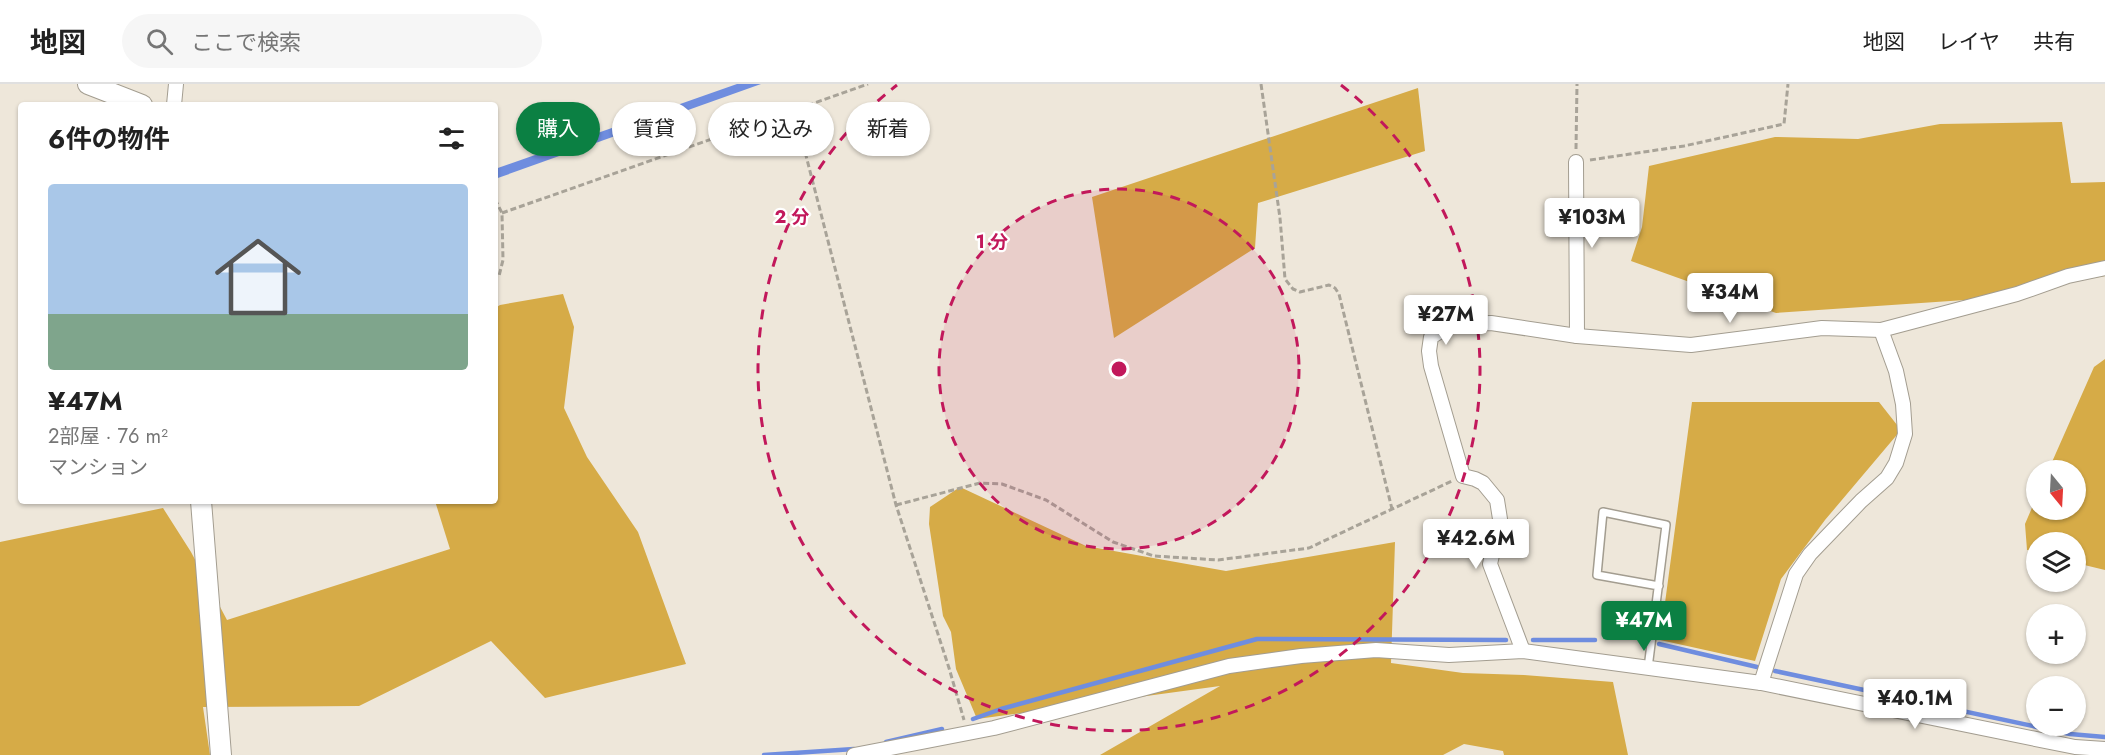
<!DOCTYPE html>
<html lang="ja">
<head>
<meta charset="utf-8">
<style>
  :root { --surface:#fff; --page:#f6f6f6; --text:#222; --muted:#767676; --line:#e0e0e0; --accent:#0b8043 }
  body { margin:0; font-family:Jost,"Noto Sans JP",sans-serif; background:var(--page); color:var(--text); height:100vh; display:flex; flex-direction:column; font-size:22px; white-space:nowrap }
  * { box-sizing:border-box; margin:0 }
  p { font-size:20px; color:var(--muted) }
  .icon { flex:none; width:33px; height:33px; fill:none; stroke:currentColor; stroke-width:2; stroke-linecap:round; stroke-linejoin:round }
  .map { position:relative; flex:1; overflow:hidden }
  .side { position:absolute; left:18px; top:18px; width:480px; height:402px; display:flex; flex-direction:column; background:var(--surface); border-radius:6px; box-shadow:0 2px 4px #0004 }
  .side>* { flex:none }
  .top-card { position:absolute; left:516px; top:18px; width:570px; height:54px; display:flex; gap:12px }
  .needle { width:39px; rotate:162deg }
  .buttons { position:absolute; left:2026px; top:376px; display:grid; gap:12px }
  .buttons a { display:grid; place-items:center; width:60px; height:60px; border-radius:50%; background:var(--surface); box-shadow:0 2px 4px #0004; font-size:30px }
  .price { position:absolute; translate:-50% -51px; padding:0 14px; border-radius:6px; background:#fff; color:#222; font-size:20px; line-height:39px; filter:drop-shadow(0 2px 3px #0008) }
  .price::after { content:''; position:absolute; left:50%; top:36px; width:18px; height:14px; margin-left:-9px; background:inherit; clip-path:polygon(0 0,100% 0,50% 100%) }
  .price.current { background:var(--accent); color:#fff }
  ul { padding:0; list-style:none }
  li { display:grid; align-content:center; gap:12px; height:318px; padding:0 30px }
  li+li { border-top:2px solid var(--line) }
  li span { display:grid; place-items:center; height:186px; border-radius:6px; color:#555 }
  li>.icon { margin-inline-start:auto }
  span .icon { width:108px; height:108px; fill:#fffc; stroke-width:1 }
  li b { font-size:26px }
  h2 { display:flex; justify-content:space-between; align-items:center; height:72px; padding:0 30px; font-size:26px }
  .chip { padding:0 21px; border-radius:27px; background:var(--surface); box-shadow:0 2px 4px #0004; font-size:21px; line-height:54px }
  .chip.current { background:var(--accent); color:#fff }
  header { display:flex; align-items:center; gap:36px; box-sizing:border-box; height:84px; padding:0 30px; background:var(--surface); border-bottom:2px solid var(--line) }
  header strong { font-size:28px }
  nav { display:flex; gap:33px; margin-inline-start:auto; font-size:21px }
  .search { width:420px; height:54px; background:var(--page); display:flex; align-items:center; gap:15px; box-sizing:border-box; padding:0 21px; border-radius:33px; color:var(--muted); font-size:22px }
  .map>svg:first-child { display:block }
  .forest { fill:#d6ab47 }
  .water { fill:#6f8ddf }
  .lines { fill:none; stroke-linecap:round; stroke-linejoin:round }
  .stream { stroke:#6f8ddf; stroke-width:4.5 }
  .lane-casing { stroke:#a39d90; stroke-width:10 }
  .street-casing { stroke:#a39d90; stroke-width:16 }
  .secondary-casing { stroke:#a39d90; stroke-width:22 }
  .path { stroke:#a8a398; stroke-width:3; stroke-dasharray:6 3; stroke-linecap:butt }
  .lane { stroke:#fff; stroke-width:7 }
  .street { stroke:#fff; stroke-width:14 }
  .secondary { stroke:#fff; stroke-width:20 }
  .ring { fill:none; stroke:#c2185b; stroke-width:3; stroke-dasharray:10 8 }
  .centre { fill:#c2185b; stroke:#fff; stroke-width:3 }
  .ring-label { font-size:18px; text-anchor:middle; font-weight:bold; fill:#c2185b; stroke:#fff; stroke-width:4.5; stroke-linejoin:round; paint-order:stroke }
</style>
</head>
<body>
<header>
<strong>地図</strong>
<div class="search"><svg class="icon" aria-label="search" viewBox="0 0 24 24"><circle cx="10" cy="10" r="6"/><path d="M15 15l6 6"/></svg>ここで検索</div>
<nav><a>地図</a><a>レイヤ</a><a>共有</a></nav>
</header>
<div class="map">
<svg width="2105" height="671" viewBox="0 0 2105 671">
  <rect width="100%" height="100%" fill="#eee7da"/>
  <g class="forest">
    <path d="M 1418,4 L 1425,67 L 1258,119 L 1255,164 L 1114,254 L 1092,113 Z"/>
    <path d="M 2062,38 L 2071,99 L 2105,98 L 2105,192 L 1965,216 L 1776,229 L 1631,177 L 1642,143 L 1649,82 L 1775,53 L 1858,55 L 1940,40 Z"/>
    <path d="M 563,210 L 574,243 L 564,324 L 587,373 L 638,448 L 686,580 L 545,614 L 491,557 L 359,622 L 203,623 L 210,671 L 0,671 L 0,458 L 163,424 L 191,468 L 227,536 L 450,465 L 435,417 L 495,417 L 495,224 L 500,221 Z"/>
    <path d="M 2105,275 L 2105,486 L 2076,479 L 2076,459 L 2037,459 L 2037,468 L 2027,466 L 2025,440 L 2037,412 L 2037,426 L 2076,426 L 2076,387 L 2048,387 L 2094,283 Z"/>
    <path d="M 1692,318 L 1879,318 L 1901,346 L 1825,436 L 1781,495 L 1755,577 L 1660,556 Z"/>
    <path d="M 960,403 L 1086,462 L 1226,487 L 1395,458 L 1391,579 L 1463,589 L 1524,591 L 1613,598 L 1628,671 L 1504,671 L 1503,667 L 1464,660 L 1443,671 L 1100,671 L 1220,602 L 977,635 L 956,585 L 951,548 L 943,532 L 929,440 L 930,423 Z"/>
  </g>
  <path class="water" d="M 737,0 L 761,0 L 495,95 L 495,85 Z"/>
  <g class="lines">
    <g class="stream">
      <path d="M 1533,556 L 1595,556"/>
      <path d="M 1659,560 L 1757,583"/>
      <path d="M 1775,587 L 2070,650 L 2105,653"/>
      <path d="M 973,635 L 1001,625 L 1257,555 L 1506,556"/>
      <path d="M 886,658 L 942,645"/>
      <path d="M 764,671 L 854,665"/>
    </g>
    <defs>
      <path id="lane" d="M 1648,584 L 1666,441 L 1603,428 L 1597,491 L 1659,502"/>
      <g id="street">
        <path d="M 174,21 L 176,0"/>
        <path d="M 1576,78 L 1577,252"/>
        <path d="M 1523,567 L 1490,480 L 1500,435 L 1497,416 L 1483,399 L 1475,395 L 1463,392 L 1431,282 L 1429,267 L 1431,253 L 1447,243 L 1455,240 L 1491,239 L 1577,252 L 1691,261 L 1822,244 L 1881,246 L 2017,210 L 2068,192 L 2105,184"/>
        <path d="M 1761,599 L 1796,490 L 1810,470 L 1861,417 L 1887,394 L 1896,379 L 1905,350 L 1903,320 L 1896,287 L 1881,246"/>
        <path d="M 854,671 L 994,644 L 1229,582 L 1301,572 L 1376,566 L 1449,571 L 1523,567 L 1761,599 L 2075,663 L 2105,665"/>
      </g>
      <g id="secondary">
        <path d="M 88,0 L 142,21"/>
        <path d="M 201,417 L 221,671"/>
      </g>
    </defs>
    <use href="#lane" class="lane-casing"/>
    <use href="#street" class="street-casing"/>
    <use href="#secondary" class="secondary-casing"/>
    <g class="path">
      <path d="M 1261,0 L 1280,134 L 1285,195 L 1293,205 L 1300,208 L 1329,201 L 1335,204 L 1339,210 L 1392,425"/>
      <path d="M 794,25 L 896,421 L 949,584 L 964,636"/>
      <path d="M 1576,65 L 1577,0"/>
      <path d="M 1590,76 L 1684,62 L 1784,40 L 1788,0"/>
      <path d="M 495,115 L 502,129 L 503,176 L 499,192 L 495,193"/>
      <path d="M 502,129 L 868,0"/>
      <path d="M 896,421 L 980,399 L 1002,400 L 1046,416 L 1113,458 L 1154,472 L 1218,476 L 1309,464 L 1452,397"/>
    </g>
    <use href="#lane" class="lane"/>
    <use href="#street" class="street"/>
    <use href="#secondary" class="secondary"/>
  </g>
  <circle cx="1119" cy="285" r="180" fill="#c2185b" fill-opacity=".12"/>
  <g class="ring">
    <circle cx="1119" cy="285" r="180"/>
    <path d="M1341 1A361 361 0 1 1 897 1"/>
  </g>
  <circle cx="1119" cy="285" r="9" class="centre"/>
  <g class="ring-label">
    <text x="792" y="139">2 分</text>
    <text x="992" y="164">1 分</text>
  </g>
</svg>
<div class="buttons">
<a><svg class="needle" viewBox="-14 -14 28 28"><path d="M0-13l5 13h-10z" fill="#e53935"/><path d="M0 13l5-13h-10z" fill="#767676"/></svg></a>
<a><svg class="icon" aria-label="layers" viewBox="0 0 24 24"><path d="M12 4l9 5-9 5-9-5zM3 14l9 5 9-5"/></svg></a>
<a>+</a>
<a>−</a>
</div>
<b class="price" style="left:1592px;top:165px">¥103M</b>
<b class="price" style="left:1730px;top:240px">¥34M</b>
<b class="price" style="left:1446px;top:262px">¥27M</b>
<b class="price" style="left:1476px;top:486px">¥42.6M</b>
<b class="price current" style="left:1644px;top:568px">¥47M</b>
<b class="price" style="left:1915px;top:646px">¥40.1M</b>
<div class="top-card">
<a class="chip current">購入</a>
<a class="chip">賃貸</a>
<a class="chip">絞り込み</a>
<a class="chip">新着</a>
</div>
<section class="side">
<h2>6件の物件<svg class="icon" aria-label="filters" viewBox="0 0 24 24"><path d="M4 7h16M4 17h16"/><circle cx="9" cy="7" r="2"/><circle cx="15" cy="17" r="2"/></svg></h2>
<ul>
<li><span style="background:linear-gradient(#a9c7e8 70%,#7fa58c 0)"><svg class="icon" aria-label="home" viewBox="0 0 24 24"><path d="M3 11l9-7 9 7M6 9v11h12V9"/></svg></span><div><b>¥47M</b><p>2部屋 · 76 m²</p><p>マンション</p></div></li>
</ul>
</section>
</div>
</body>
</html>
